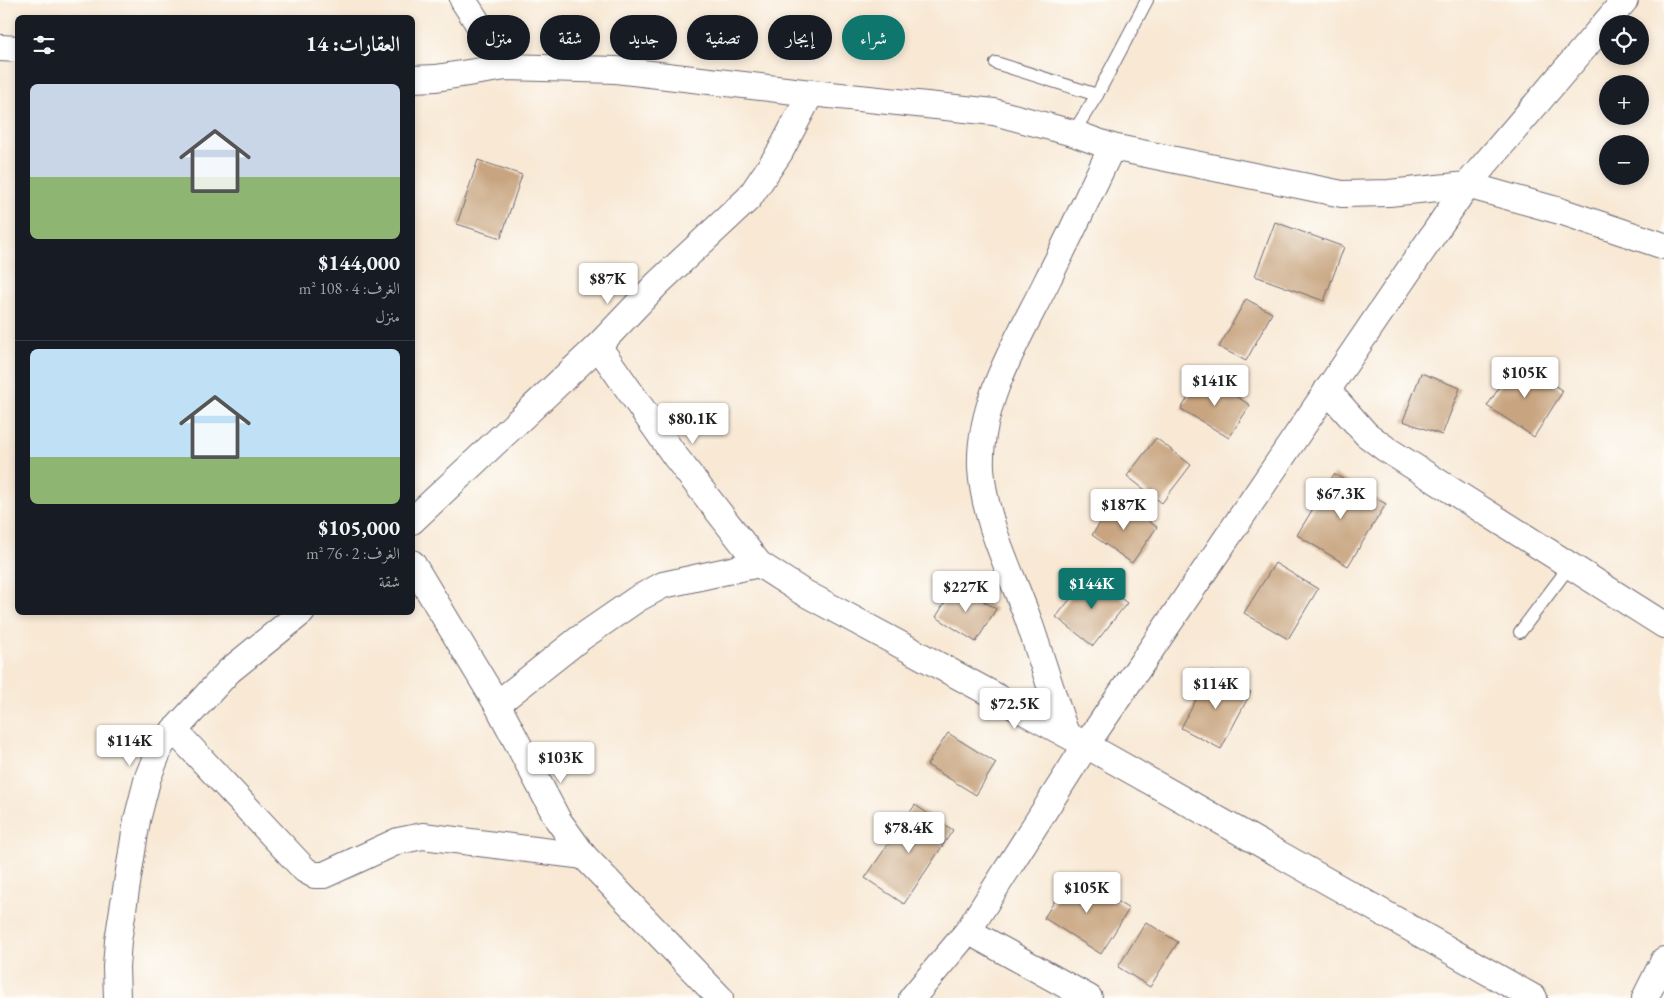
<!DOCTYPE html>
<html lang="ar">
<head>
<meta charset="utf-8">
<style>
  :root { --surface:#171b24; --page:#20242c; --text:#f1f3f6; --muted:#9ea1a6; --line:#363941; --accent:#0f766e }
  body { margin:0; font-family:"EB Garamond",Amiri,serif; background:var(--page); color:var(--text); direction:rtl; height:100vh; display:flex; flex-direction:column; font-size:19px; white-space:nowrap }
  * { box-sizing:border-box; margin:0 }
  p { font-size:16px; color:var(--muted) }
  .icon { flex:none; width:28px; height:28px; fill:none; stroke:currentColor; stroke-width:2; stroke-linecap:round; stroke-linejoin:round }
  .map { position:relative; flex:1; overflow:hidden; direction:ltr }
  .drawer { position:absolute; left:15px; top:15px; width:400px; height:600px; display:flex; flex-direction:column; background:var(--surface); border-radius:8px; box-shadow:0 2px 8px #0003; direction:rtl }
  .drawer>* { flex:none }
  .hud { position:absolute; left:430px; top:15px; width:475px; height:45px; direction:rtl; display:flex; gap:10px }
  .fabs { position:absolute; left:1599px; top:15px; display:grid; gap:10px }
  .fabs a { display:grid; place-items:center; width:50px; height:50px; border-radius:50%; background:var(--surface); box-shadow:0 2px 8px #0003; font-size:25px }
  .price { position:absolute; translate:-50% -42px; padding:0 11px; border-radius:5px; background:#fff; color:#222; font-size:16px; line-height:32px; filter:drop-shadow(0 1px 2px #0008) }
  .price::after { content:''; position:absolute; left:50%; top:30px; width:15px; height:11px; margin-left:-8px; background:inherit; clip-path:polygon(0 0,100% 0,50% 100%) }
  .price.on { background:var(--accent); color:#fff }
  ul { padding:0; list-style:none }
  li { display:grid; align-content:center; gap:10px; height:265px; padding:0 15px }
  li+li { border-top:1px solid var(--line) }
  li span { display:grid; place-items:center; height:155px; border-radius:8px; color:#555 }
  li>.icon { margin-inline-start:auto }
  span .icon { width:90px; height:90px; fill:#fffc; stroke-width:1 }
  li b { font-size:21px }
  h2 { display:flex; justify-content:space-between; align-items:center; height:60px; padding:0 15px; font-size:21px }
  .chip { padding:0 18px; border-radius:22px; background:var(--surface); box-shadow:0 2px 8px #0003; font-size:18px; line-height:45px }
  .chip.on { background:var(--accent); color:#fff }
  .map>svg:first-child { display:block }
  .building { fill:#c8a580 }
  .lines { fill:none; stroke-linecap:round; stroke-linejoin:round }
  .service-casing { stroke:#6d6771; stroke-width:14 }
  .minor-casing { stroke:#6d6771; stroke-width:28 }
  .service { stroke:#fff; stroke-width:12 }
  .minor { stroke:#fff; stroke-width:26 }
</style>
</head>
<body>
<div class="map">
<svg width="1664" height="998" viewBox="0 0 1664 998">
  <rect width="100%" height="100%" fill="#fdfcf7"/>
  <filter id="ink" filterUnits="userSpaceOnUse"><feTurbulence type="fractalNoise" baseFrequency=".02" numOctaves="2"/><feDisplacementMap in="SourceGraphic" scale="10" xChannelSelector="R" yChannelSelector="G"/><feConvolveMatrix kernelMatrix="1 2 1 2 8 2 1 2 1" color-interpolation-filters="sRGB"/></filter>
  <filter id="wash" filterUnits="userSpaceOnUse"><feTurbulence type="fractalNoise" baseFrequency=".0096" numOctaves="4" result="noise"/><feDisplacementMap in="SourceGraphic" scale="20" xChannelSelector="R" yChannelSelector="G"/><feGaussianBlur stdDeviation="1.12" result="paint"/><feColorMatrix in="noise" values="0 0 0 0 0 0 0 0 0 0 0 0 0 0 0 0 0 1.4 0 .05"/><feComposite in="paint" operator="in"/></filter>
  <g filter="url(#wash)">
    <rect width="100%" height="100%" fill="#f8e8d4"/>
    <g id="blocks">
      <g class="building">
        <path d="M 478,160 L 522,175 L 501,238 L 457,224 Z"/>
        <path d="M 1275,222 L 1344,247 L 1324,301 L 1255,276 Z"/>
        <path d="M 1246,299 L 1272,313 L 1246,361 L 1219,347 Z"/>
        <path d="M 1517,361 L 1563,391 L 1534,437 L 1487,406 Z"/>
        <path d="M 1421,373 L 1460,388 L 1442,435 L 1403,421 Z"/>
        <path d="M 1202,375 L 1250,405 L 1229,438 L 1181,409 Z"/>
        <path d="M 1156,438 L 1191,465 L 1162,503 L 1127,476 Z"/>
        <path d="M 1334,474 L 1386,504 L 1348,566 L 1297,535 Z"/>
        <path d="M 1116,499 L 1157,527 L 1132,563 L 1092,535 Z"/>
        <path d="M 1275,563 L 1318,589 L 1288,639 L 1244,613 Z"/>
        <path d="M 1090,574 L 1127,603 L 1093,646 L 1056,617 Z"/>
        <path d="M 956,584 L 996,609 L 976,642 L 936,617 Z"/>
        <path d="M 1211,671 L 1251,692 L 1221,749 L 1181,728 Z"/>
        <path d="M 948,733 L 996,763 L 976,795 L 927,765 Z"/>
        <path d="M 915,805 L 953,830 L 904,904 L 865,878 Z"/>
        <path d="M 1072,873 L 1129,909 L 1101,954 L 1044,918 Z"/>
        <path d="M 1146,922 L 1178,942 L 1150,987 L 1118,967 Z"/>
      </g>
    </g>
  </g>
  <g filter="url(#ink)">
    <use href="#blocks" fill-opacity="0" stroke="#6d6771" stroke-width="1"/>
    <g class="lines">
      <defs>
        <g id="service">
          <path d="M 996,63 L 1097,95"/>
          <path d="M 1073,133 L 1097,95 L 1147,0"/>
          <path d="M 1520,632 L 1569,567"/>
        </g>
        <g id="minor">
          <path d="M 463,0 L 506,67"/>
          <path d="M 0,48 L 18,49"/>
          <path d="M 412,79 L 436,78 L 506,67 L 616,70 L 811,93 L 994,112 L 1073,133 L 1112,147 L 1342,194 L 1389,193 L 1467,185 L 1560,211 L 1664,246"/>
          <path d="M 598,346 L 675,456 L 759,564"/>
          <path d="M 1327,390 L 1366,434 L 1386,449 L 1664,625"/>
          <path d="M 412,521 L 598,346 L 657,284 L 749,198 L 780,152 L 811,93"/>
          <path d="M 412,563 L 497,704 L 558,820 L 584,856 L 720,998"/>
          <path d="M 497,704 L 579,639 L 637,599 L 663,585 L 759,564 L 801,591 L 1086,745 L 1534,998"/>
          <path d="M 174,730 L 305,870 L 314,875 L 324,875 L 398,841 L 423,836 L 584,856"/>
          <path d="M 1066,734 C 1053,696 1041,657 1028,619 C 1010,570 984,521 981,468 C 978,400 1021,335 1049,277 C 1071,234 1091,190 1112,147"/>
          <path d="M 968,931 L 1089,998"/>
          <path d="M 117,998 L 116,967 L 118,941 L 137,820 L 148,777 L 161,745 L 229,671 L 302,612"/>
          <path d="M 912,998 L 968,931 L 1086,745 L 1467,185 L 1625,0"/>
          <path d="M 1645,998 L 1664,960"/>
        </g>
      </defs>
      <use href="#service" class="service-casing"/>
      <use href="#minor" class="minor-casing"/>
      <use href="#service" class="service"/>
      <use href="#minor" class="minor"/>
    </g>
  </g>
</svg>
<div class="fabs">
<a><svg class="icon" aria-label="locate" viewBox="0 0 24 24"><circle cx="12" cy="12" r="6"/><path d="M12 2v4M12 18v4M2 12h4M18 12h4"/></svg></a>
<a>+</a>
<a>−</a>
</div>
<b class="price" style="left:608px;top:305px">$87K</b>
<b class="price" style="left:1525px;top:399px">$105K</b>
<b class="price" style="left:1215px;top:407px">$141K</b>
<b class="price" style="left:693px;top:445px">$80.1K</b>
<b class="price" style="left:1341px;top:520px">$67.3K</b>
<b class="price" style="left:1124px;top:531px">$187K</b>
<b class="price on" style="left:1092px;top:610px">$144K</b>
<b class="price" style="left:966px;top:613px">$227K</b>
<b class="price" style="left:1216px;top:710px">$114K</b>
<b class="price" style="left:1015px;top:730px">$72.5K</b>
<b class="price" style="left:130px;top:767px">$114K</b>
<b class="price" style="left:561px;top:784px">$103K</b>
<b class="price" style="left:909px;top:854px">$78.4K</b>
<b class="price" style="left:1087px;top:914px">$105K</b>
<div class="hud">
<a class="chip on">شراء</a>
<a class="chip">إيجار</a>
<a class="chip">تصفية</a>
<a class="chip">جديد</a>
<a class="chip">شقة</a>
<a class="chip">منزل</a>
</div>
<section class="drawer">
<h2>العقارات: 14<svg class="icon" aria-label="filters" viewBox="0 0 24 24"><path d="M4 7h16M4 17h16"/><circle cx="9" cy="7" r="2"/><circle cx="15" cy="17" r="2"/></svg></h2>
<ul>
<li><span style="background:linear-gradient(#c9d6e8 60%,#8fb573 0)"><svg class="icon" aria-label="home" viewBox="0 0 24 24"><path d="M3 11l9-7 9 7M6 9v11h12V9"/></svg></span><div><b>$144,000</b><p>الغرف: 4 · 108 m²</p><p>منزل</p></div></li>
<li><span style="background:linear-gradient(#bfe0f5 70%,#8fb573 0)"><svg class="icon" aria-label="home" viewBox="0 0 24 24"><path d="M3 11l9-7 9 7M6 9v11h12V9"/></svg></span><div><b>$105,000</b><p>الغرف: 2 · 76 m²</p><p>شقة</p></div></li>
</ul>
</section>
</div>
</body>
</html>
